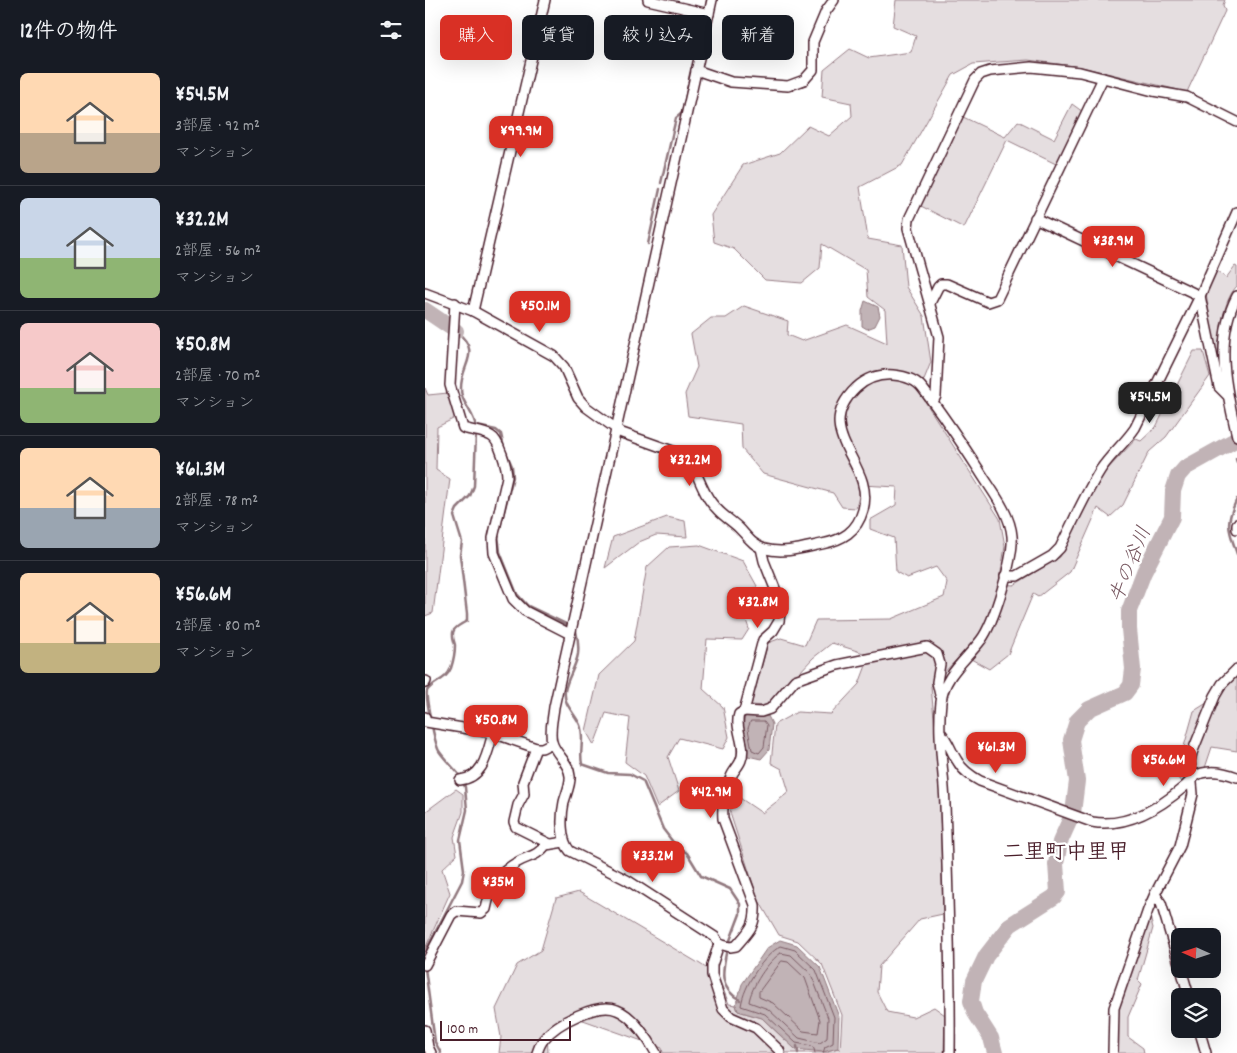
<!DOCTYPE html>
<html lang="ja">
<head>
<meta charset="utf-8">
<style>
  :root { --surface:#171b24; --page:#242831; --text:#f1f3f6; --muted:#9ea1a6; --line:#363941; --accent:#d93025 }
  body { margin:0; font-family:Dekko,"Klee One",sans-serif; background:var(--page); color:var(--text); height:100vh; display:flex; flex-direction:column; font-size:19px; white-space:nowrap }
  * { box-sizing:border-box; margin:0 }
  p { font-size:16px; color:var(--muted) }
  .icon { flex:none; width:28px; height:28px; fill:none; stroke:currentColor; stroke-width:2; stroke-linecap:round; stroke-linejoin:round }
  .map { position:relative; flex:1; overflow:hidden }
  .side { display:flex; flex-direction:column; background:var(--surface); width:425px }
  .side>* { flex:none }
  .hud { position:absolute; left:15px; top:15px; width:475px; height:45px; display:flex; gap:10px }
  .needle { width:32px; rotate:273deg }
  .controls { position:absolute; left:746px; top:928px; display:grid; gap:10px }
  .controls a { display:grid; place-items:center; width:50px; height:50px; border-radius:8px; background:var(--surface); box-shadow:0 5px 20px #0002; font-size:25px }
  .scale { position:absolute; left:15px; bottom:12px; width:131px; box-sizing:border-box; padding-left:5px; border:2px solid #4a1f2b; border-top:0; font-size:14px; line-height:18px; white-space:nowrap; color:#4a1f2b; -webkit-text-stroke:4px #fff; paint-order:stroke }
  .price { position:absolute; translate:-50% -42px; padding:0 11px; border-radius:10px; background:var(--accent); color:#fff; font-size:16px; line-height:32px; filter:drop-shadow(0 1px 2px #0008) }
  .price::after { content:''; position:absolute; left:50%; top:30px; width:15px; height:11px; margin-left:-8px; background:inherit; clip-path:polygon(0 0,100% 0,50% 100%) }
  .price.current { background:#222; color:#fff }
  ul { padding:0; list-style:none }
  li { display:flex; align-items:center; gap:15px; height:125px; padding:0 20px }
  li+li { border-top:1px solid var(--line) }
  li span { display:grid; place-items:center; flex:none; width:140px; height:100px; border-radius:8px; color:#555 }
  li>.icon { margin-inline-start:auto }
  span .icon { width:60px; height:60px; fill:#fffc; stroke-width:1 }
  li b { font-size:21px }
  h2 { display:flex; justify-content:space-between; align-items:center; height:60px; padding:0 20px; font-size:21px }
  .chip { padding:0 18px; border-radius:8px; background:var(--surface); box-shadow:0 5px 20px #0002; font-size:18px; line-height:45px }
  .chip.current { background:var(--accent); color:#fff }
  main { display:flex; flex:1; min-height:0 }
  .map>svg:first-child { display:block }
  .green { fill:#e5dee0; stroke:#987e86 }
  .water { fill:#c1b3b6; stroke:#91787e }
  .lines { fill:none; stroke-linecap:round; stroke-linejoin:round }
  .shore { stroke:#7a5a63; stroke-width:1 }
  .stream { stroke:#91787e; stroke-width:2.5 }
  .river { stroke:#c1b3b6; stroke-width:16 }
  .minor-casing { stroke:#4a1f2b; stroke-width:12 }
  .minor { stroke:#fff; stroke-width:9 }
  .labels { text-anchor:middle; stroke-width:4.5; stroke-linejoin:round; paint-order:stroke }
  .water-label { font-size:20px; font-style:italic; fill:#74535c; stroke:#fff }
  .quarter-label { font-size:21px; font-weight:bold; fill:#4a1f2b; stroke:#fff }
</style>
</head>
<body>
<main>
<section class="side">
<h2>12件の物件<svg class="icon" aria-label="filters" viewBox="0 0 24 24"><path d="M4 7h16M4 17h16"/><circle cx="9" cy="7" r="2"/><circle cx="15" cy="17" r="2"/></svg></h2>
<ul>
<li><span style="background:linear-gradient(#ffd9b3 60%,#b9a48a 0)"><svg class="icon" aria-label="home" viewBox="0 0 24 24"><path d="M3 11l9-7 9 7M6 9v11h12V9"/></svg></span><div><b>¥54.5M</b><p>3部屋 · 92 m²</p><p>マンション</p></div></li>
<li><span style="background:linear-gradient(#c9d6e8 60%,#8fb573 0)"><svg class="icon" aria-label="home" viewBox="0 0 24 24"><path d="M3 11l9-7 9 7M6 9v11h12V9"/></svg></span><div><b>¥32.2M</b><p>2部屋 · 56 m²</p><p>マンション</p></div></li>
<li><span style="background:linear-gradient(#f6c9c9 65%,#8fb573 0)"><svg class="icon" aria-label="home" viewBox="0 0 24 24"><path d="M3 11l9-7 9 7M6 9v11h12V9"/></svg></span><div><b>¥50.8M</b><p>2部屋 · 70 m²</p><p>マンション</p></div></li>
<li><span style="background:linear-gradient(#ffd9b3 60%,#9aa5b1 0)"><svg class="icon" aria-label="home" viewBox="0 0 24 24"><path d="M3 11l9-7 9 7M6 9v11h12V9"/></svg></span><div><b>¥61.3M</b><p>2部屋 · 78 m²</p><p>マンション</p></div></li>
<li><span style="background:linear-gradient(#ffd9b3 70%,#c2b280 0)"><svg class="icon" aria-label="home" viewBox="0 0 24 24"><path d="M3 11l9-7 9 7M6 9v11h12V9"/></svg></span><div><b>¥56.6M</b><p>2部屋 · 80 m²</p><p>マンション</p></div></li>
</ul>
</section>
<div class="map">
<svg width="812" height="1053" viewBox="0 0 812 1053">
  <rect width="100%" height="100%" fill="#fff"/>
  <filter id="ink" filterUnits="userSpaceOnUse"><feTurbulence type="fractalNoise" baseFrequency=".02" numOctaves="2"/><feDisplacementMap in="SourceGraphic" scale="10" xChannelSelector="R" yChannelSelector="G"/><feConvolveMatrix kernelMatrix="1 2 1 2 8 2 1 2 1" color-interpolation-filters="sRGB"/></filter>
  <g filter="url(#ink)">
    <g class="green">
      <path d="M 471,0 L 800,0 L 798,5 L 800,11 L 762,92 L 656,67 L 603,60 L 548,64 L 528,75 L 477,165 L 435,187 L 443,239 L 477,245 L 481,287 L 499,316 L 506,362 L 494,392 L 575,519 L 580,546 L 574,584 L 589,585 L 635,557 L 676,476 L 711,439 L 716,441 L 731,427 L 769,351 L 778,351 L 785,376 L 741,437 L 724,452 L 698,505 L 685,517 L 673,508 L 645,572 L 613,597 L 608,594 L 583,654 L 564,669 L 537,654 L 506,686 L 514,773 L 518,914 L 495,919 L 454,966 L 452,992 L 462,1012 L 488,1017 L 509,1007 L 520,1015 L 519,1053 L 238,1053 L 237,1048 L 144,1015 L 122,1029 L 123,1053 L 74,1053 L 76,1037 L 71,1009 L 92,965 L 116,950 L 131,898 L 154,892 L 275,964 L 293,976 L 304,1004 L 311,1005 L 313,1011 L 337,1018 L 361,1041 L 398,1052 L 413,1048 L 415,1050 L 417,1015 L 397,964 L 373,941 L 354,935 L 333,899 L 305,813 L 309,794 L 337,813 L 364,792 L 357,769 L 346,763 L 350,724 L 372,712 L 406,714 L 434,684 L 445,655 L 407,643 L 388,658 L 343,706 L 326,705 L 343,643 L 356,638 L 380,645 L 391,620 L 466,619 L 519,597 L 522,582 L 511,567 L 482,578 L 471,572 L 469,538 L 445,529 L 445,520 L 471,505 L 472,487 L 437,485 L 431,508 L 417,507 L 408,493 L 338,474 L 317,449 L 316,424 L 263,416 L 260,394 L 272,367 L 266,334 L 286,318 L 301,318 L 319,306 L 363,321 L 362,335 L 377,341 L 422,325 L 462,343 L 460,310 L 443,297 L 441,270 L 397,244 L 395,268 L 377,283 L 340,280 L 309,249 L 289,242 L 286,215 L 318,165 L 355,153 L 383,126 L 404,136 L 427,116 L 426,103 L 397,97 L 399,70 L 425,49 L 444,58 L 486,52 L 491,36 L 468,26 Z"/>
      <path d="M 647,104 L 658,112 L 633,165 L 582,140 L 539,228 L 494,205 L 536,116 L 580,137 L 593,121 L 629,139 Z"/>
      <path d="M 810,266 L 812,267 L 812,286 C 796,302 794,342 792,364 L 781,293 L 791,270 L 801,278 Z"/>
      <path d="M 0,388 L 3,395 L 23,393 L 30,418 L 12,427 L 11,470 L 25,479 L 8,613 L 0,616 Z"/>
      <path d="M 242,517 L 260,521 L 262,537 L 231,535 L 214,542 L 180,568 L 188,537 Z"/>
      <path d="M 274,545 L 318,561 L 332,586 L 315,602 L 324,629 L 317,640 L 282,639 L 278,689 L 298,707 L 304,737 L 298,749 L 254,738 L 243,757 L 254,791 L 232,807 L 219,776 L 200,762 L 205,718 L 181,713 L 169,745 L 161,731 L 174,675 L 209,641 L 222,567 L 244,547 Z"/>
      <path d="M 812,674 L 812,751 L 787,747 L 780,768 L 756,782 L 751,775 L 769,711 L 793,696 Z"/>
      <path d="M 31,789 L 38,794 L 38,812 L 29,837 L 32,855 L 17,869 L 25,893 L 0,949 L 0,812 Z"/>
      <path d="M 725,917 L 728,928 L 713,980 L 717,984 L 703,1017 L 703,1037 L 718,1048 L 719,1053 L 692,1053 L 691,1016 Z"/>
    </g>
    <g class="water">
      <path d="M 440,301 L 453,307 L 455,316 L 450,326 L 442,329 L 437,326 L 437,311 Z"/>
      <path d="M 320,716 L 343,716 L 347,724 L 344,750 L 336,759 L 323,756 L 318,728 Z"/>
      <path d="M 355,940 L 372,945 L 395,967 L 414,1017 L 413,1048 L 398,1052 L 370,1049 L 337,1018 L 313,1011 L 311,1005 L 317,984 L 342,948 Z"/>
    </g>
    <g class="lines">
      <g class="shore">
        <path d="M 326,721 L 339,721 L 342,725 L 339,747 L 334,753 L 327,750 L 323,729 Z"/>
        <path d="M 356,953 L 366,955 L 386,974 L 403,1018 L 402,1038 L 395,1043 L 374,1038 L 343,1009 L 324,1002 C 326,987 343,961 356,953 Z"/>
        <path d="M 357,961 L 363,962 L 380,978 L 395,1020 L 393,1033 L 378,1031 L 348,1003 L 334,997 L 334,992 Z"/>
        <path d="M 390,1053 L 389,1049 L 387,1046 L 371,1043 L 340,1014 L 316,1006 C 319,985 338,956 356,946 L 370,950 L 391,970 L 409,1017 L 408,1043 L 400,1047 L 398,1053"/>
      </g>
      <g class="stream">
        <path d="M 281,7 L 282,0"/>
        <path d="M 269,58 L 278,19"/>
        <path d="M 264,79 L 266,70"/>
        <path d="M 236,183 L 251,118 L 257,113 L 263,86"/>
        <path d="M 223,244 L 235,189"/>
        <path d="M 31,331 C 58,353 36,363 36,388 C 35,402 50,413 51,428"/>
        <path d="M 52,426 L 71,430 L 76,434 L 79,448 L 87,466 L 88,477 L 73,535 L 75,552 L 92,594 L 103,606 L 145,626"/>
        <path d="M 811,459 L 812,462"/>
        <path d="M 812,499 C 800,524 803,528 812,554"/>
        <path d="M 150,629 L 151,631 C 153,639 154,646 153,654 C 151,667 142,678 140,691 C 138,705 150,713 155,725 C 160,738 154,751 157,764 L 183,773 L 205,774 L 218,781 L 238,829 L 251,846 L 262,853 L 276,876 L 305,889 L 315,904 L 315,914 L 304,943"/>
        <path d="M 36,777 C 29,768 20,760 14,751 C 10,744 0,696 2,691 C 8,681 21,681 26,668 C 28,662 30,651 30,645 C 29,640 26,635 29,630 C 32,626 38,623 42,621 L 42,614 L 35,555 L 37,542 L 29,516 L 32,509 L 45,496 L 49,486 L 51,433"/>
        <path d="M 302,948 C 298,970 292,987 315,1000"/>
        <path d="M 0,952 L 37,881 L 39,870 L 35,840 L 42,810 L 40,787 L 38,782"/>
        <path d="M 0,968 L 10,1042 L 16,1053"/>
        <path d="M 372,1046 L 373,1053"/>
      </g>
      <g class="river">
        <path d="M 0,310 L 31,331"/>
        <path d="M 570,1053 L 566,1038 L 550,1013 L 546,1001 L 549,981 L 561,956 L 585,925 L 629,897 L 633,892 L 631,864 L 635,842 L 648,813 L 652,781 L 646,740 L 652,721 L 664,709 L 700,693 L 706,685 L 708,669 L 704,629 L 704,611 L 719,572 L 747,517 L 748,491 L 753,476 L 760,468 L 812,439"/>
      </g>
      <defs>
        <g id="minor">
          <path d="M 223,0 L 284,14"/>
          <path d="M 287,0 L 129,707 C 128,718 124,731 127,742 C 130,754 144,762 145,776 C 146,784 141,794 139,802 C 136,816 135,840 145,851 L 202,880 L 290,937 L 294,944 L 305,947 L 311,946 C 324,931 331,926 330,905 L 298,819 C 297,805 300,789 306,777 C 308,771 314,766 316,760 C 322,745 309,729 314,714 L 319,711 L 338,640 L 348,631 L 354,621 L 355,613 L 351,591 L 339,561 L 336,548"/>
          <path d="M 271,70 L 306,82 L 363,86 L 379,80 L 388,70 L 388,42 L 401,11 L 409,0"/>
          <path d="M 610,218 L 775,296 L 794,387 L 802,395"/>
          <path d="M 0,293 L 48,311 L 129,356 L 139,367 L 153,398 L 161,407 L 197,433 L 256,454 L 267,464 C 274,478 280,498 292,509 C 298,516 307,521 314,528 C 322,536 328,546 340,549 C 359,554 378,548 397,544 C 417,540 432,532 438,510 C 451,463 384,433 431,388 C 442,378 454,374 468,375 C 479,376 491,379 498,389 C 518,415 536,442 554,470 C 566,490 585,512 587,536 C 589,557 569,623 556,640 C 541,660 519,675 516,702 C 512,736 519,771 520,805 C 523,888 526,970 525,1053"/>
          <path d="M 812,296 C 789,340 801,390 812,436"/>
          <path d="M 30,303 L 25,385 L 38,428 C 47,431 58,431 66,436 C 74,440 82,467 82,477 L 68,538 L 69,553 L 88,599 L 100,611 L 145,634"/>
          <path d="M 505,303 L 513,287 L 516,284 L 522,284 L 563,302 L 572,299 L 678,78"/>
          <path d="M 48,311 L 120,0"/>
          <path d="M 508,402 L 511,396 L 514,337 L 483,228 L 484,219 L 550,80 L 556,74 L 565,71 L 606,67 L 655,72 L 728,91 L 762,97 L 812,122"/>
          <path d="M 812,524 L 812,529"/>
          <path d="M 580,576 L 592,576 L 627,556 L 635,548 C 648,522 660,494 676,469 C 686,454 700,443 710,428 L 775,296 L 812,212"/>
          <path d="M 0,683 L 1,681"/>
          <path d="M 319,711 L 336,712 L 345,709 L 370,680 L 412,665 L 502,647 L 512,654 L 515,664 L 512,682 L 515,695"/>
          <path d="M 0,717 L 1,722 L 68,733 L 111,748 L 117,748 L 127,743"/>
          <path d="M 516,733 C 524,742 526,752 533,762 C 538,771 546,776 555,781 L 667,822 C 701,828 733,809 759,787 C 765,782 769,775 777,773 C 788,770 802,773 812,777"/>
          <path d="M 111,748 L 98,782 L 99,794 L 93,805 L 89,822 L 91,827 L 125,844"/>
          <path d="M 35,780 C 59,777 62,754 68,733"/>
          <path d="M 294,944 L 287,965 L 287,975 L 298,1009 L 306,1017 L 331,1028 L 354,1050 L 355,1053"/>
          <path d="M 0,965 L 26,915 L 31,911 L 56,913 L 61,909 C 65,889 72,874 91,863 C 104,855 110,858 121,845 L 139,842"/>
          <path d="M 755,967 L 736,903 L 730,894 L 755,846 L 768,794 L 765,761 L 767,753 L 790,696 L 797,684 L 812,669"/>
          <path d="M 756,969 L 764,996"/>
          <path d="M 774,1029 L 781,1053"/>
          <path d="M 0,1030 L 3,1047 L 6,1053"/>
          <path d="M 112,1053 C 114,1048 115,1043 119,1039 C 131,1023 173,1002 192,1010 C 207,1015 224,1040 231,1053"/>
          <path d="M 688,1053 L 689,1008 L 723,910 L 730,894"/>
        </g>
      </defs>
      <use href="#minor" class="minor-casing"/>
      <use href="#minor" class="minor"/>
    </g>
  </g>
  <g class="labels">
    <g class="water-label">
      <text transform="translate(704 564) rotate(-68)" y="7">牛の谷川</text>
    </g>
    <g class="quarter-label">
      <text x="641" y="858">二里町中里甲</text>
    </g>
  </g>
</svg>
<div class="controls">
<a><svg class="needle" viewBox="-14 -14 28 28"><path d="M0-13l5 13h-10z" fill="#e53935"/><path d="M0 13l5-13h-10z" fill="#9ea1a6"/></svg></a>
<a><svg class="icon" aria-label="layers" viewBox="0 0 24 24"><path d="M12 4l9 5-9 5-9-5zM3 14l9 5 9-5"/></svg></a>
</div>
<div class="scale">100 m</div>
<b class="price" style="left:96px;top:158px">¥99.9M</b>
<b class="price" style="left:688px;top:268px">¥38.9M</b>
<b class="price" style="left:115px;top:333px">¥50.1M</b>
<b class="price current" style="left:725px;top:424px">¥54.5M</b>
<b class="price" style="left:265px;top:487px">¥32.2M</b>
<b class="price" style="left:333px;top:629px">¥32.8M</b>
<b class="price" style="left:71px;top:747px">¥50.8M</b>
<b class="price" style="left:571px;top:774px">¥61.3M</b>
<b class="price" style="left:739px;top:787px">¥56.6M</b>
<b class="price" style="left:286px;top:819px">¥42.9M</b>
<b class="price" style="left:228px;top:883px">¥33.2M</b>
<b class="price" style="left:73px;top:909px">¥35M</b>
<div class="hud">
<a class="chip current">購入</a>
<a class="chip">賃貸</a>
<a class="chip">絞り込み</a>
<a class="chip">新着</a>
</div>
</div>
</main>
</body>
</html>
